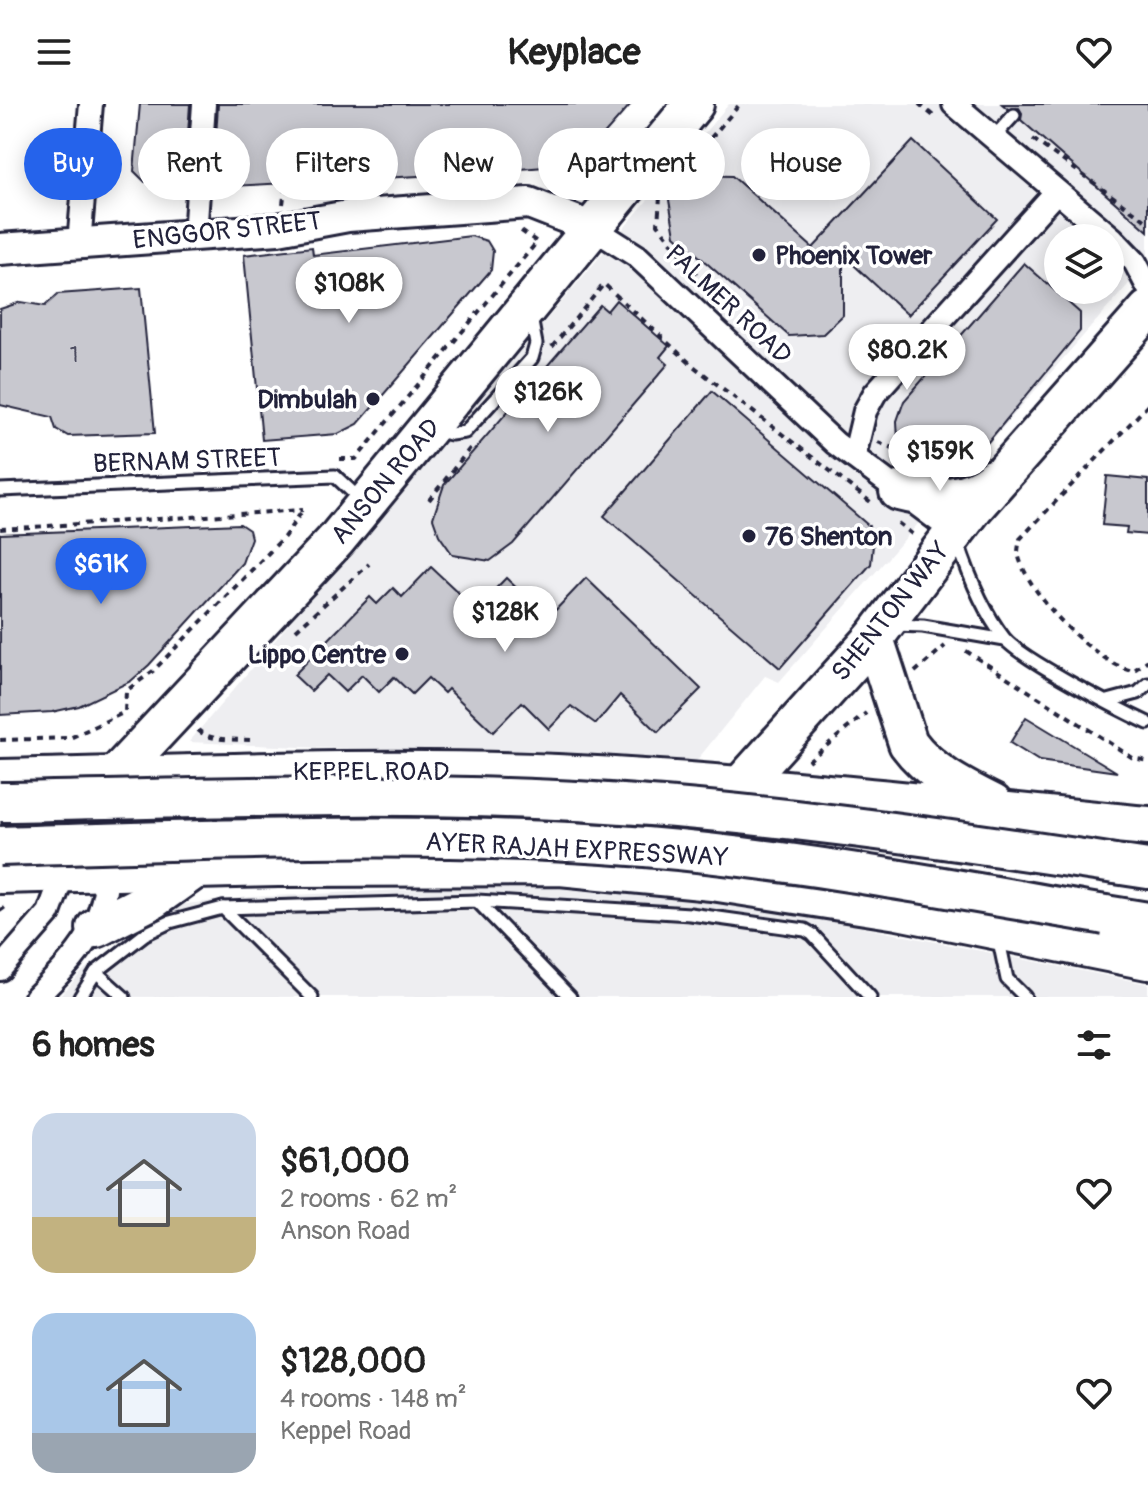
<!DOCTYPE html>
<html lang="en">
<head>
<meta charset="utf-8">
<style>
  :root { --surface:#fff; --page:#f6f6f6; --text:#222; --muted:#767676; --accent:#2563eb }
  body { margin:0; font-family:Pangolin,sans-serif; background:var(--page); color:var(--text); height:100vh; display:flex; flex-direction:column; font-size:30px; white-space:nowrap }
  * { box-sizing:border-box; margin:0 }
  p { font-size:26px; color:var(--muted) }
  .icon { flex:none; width:44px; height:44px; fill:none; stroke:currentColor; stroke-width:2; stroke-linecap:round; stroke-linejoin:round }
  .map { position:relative; height:893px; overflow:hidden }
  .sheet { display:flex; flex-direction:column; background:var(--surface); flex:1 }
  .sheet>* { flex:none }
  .top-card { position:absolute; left:24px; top:24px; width:1100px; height:72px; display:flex; gap:16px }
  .tools { position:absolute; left:1044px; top:120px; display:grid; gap:16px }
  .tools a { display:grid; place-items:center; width:80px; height:80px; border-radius:50%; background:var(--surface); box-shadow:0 4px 20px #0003; font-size:40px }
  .price { position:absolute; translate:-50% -68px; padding:0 18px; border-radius:28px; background:#fff; color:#222; font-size:26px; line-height:52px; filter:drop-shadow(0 2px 4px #0008) }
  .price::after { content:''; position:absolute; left:50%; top:48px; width:24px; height:18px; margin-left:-12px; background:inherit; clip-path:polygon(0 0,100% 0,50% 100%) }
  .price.on { background:var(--accent); color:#fff }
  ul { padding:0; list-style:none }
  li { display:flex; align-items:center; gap:24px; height:200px; padding:0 32px }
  li span { display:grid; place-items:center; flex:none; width:224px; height:160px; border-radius:24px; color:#555 }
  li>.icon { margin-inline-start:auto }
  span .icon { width:96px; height:96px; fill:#fffc; stroke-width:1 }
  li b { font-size:34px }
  h2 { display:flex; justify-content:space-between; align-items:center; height:96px; padding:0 32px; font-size:34px }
  .chip { padding:0 28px; border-radius:36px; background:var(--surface); box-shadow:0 4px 20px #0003; font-size:28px; line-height:72px }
  .chip.on { background:var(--accent); color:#fff }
  header { display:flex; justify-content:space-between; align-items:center; height:104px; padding:0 32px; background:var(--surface); font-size:36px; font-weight:700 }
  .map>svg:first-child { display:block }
  .built { fill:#eeeef1; fill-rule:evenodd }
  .building { fill:#c8c8cf; stroke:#22223b; stroke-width:2 }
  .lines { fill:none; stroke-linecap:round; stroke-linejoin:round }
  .lane-casing { stroke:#22223b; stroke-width:17 }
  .street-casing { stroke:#22223b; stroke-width:28 }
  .secondary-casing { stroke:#22223b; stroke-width:36 }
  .highway-casing { stroke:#22223b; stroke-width:44 }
  .path { stroke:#22223b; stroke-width:4; stroke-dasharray:6 6; stroke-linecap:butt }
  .lane { stroke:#fff; stroke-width:11 }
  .street { stroke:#fff; stroke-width:22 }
  .secondary { stroke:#fff; stroke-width:30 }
  .highway { stroke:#fff; stroke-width:38 }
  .highway-bridge-casing { stroke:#22223b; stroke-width:44; stroke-linecap:butt }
  .highway-bridge { stroke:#fff; stroke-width:38 }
  .poi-dot { fill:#22223b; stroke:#fff; stroke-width:3 }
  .labels { text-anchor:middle; stroke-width:7; stroke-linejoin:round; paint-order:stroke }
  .number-label { font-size:22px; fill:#4c4c60 }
  .street-label { font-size:26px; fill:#22223b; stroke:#fff }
  .poi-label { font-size:26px; font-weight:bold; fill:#22223b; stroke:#fff; text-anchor:start }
</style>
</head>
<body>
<header><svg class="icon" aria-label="menu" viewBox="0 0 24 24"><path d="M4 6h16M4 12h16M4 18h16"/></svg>Keyplace<svg class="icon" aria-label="heart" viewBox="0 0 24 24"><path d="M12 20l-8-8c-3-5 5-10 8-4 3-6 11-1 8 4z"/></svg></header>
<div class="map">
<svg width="1148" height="893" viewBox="0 0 1148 893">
  <rect width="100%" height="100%" fill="#fff"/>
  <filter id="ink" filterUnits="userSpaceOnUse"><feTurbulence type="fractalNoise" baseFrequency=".0125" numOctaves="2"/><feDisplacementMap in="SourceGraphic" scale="16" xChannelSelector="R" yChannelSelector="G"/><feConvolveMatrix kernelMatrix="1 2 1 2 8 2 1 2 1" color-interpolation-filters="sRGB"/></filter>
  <g filter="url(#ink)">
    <g class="built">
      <path d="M 729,0 L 1148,0 L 1148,158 L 779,578 L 765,572 L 693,661 L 189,638 ZM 1058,134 L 1110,134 L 1110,186 L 1058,186 Z"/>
      <path d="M 513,781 L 700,795 L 789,809 L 1148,880 L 1148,893 L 59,893 L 85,865 L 176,801 L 250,793 Z"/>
    </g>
    <g class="building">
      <path d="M 140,0 L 190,0 L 185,75 L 145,78 L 134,67 Z"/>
      <path d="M 218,0 L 631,0 L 586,51 L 569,61 L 473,69 L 464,61 L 458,63 L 456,70 L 213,83 Z"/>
      <path d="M 1002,0 L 1148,0 L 1148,127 L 1021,16 L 1022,9 L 1019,4 L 1008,5 Z"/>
      <path d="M 913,37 L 997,115 L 908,211 L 843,151 L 843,211 L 823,230 L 789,232 L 675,131 L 669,96 L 693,71 L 732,72 L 813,144 Z"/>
      <path d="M 471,132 L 487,137 L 493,147 L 491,166 L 358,320 L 338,330 L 262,336 L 244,151 L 312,143 L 313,151 Z"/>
      <path d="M 1024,159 L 1080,209 L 1080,227 L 968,362 L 952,365 L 898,336 L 897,317 L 904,297 Z"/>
      <path d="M 141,184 L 155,329 L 68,332 L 56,325 L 52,313 L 0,301 L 0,205 L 21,198 L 45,202 L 58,190 Z"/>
      <path d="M 616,196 L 669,242 L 660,253 L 668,260 L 513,440 L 490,457 L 453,451 L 439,431 L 433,414 L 444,381 L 600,201 L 607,207 Z"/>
      <path d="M 712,287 L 869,422 L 873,441 L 871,460 L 780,564 L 604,412 Z"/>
      <path d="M 1107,372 L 1148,376 L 1148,431 L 1126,429 L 1127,423 L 1102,421 Z"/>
      <path d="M 240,420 L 249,426 L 251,434 L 242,459 L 149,561 L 131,577 L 79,602 L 52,608 L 0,611 L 0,430 Z"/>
      <path d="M 431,463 L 476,505 L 506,474 L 548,514 L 586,474 L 701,585 L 658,628 L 620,591 L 596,620 L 571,602 L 549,625 L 522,598 L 493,628 L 448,585 L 444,589 L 428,574 L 412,590 L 394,573 L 379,588 L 362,571 L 345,588 L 327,571 L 311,587 L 294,571 L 370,493 L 377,500 L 393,484 L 402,493 Z"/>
      <path d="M 1026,613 L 1117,668 L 1039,657 L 1010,639 Z"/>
    </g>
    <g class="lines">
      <defs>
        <g id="lane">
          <path d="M 994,33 L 1014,11"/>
          <path d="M 464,69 L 467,101"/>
          <path d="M 436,327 L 451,330 L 465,328 L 532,254 L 536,240 L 531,213"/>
          <path d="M 0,386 L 335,372 L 362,397"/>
          <path d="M 958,439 C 969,472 983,507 1004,534 C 1021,555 1120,606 1148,619"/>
          <path d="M 895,521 L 923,522 L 1005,536"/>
          <path d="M 1108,597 L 1138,589 L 1148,580"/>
          <path d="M 477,797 L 570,893"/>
          <path d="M 223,804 L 312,893"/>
          <path d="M 998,832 L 1007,875 L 1025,893"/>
          <path d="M 96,868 L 124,893"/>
          <path d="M 80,893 L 96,868 L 145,830 L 170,818 L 223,804 L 477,797 L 690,810 L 805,826 L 812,830 L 870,893"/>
        </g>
        <g id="street">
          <path d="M 954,0 L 1113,135 L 1135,158 L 1148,183"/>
          <path d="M 593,124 L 637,152 L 835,339 L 954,428"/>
          <path d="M 195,132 L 204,0"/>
          <path d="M 79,140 L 91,0"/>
          <path d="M 854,353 L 865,307 L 875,289 L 1056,88"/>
          <path d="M 0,865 L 49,809 L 64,768"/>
          <path d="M 36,893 C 78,852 109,819 107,756"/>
        </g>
        <path id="secondary" d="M 0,145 L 278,125 L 348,112 L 529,99 L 593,124"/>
        <g id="highway">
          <path d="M 899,387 C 933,396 967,398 995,374"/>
          <path d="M 874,534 L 908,639 C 929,668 961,684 993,700"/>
          <path d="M 0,675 C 186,671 371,662 557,670 C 755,679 951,703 1148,722"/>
          <path d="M 1115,760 L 1148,765"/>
          <path d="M 665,765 L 874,534 L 974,403 L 1148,206"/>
          <path d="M 66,766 L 115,672 L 336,436 L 694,0"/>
          <path d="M 0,770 L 278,763 L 560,762 L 712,777 L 898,806 L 1148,856"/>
          <path d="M 1105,811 L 1148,818"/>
          <path d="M 96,824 L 153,795 L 194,766"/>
        </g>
      </defs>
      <use href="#lane" class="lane-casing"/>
      <use href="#street" class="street-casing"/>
      <use href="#secondary" class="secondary-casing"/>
      <use href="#highway" class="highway-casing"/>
      <g class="path">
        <path d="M 919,0 L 936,14"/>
        <path d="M 1033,35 L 1148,118"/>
        <path d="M 283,100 L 286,78"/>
        <path d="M 711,189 L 658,120 L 660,93 L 740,0"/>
        <path d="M 552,243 L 604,180 L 692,261 L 872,399"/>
        <path d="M 1148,301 L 1020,435 C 1019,441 1017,447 1019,453 C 1029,491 1095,559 1133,567 L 1148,556"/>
        <path d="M 878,338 L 936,362"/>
        <path d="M 340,355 L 356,355 L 537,138 L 520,126"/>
        <path d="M 429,396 L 471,343"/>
        <path d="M 898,419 L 916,433"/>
        <path d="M 0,425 L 303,406"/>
        <path d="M 296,526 L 369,460"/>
        <path d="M 966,547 L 1133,654 L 1148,657"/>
        <path d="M 915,568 L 945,542"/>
        <path d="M 198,626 C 211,638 234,635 251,636"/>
        <path d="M 0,636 L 70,634 L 125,608 L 126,587 L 153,567 L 284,433 L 303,406"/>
        <path d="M 808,657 L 866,609"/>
        <path d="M 0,807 L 9,800"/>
      </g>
      <use href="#lane" class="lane"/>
      <use href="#street" class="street"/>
      <use href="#secondary" class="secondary"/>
      <use href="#highway" class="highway"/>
      <defs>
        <g id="highway-bridge">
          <path d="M 0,698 C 186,695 371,687 556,696 C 744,705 929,732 1115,760"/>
          <path d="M 0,742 C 214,736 431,726 645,743 C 800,756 953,785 1105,811"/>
        </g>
      </defs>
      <use href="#highway-bridge" class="highway-bridge-casing"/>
      <use href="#highway-bridge" class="highway-bridge"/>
    </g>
  </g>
  <g class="poi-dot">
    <circle cx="759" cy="151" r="8"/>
    <circle cx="373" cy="295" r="8"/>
    <circle cx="749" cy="432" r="8"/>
    <circle cx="402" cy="550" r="8"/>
  </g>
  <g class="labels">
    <g class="number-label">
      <text x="74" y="258">1</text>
    </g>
    <g class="street-label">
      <text transform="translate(227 126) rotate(-6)" y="9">ENGGOR STREET</text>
      <text transform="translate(729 200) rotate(43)" y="9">PALMER ROAD</text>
      <text transform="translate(187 356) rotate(-2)" y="9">BERNAM STREET</text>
      <text transform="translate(385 377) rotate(-50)" y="9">ANSON ROAD</text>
      <text transform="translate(890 507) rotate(-51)" y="9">SHENTON WAY</text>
      <text x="371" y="676">KEPPEL ROAD</text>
      <text transform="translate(577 745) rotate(3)" y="9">AYER RAJAH EXPRESSWAY</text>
    </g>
    <g class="poi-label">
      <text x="775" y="160">Phoenix Tower</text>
      <text x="357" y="304" text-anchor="end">Dimbulah</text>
      <text x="765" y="441">76 Shenton</text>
      <text x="386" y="559" text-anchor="end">Lippo Centre</text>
    </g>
  </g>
</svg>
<div class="tools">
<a><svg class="icon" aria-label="layers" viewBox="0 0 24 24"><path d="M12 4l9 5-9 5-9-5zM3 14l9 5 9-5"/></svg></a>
</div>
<b class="price" style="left:349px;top:221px">$108K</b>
<b class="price" style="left:907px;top:288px">$80.2K</b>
<b class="price" style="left:548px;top:330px">$126K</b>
<b class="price" style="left:940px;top:389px">$159K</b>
<b class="price on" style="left:101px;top:502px">$61K</b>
<b class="price" style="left:505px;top:550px">$128K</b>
<div class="top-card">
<a class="chip on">Buy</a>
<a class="chip">Rent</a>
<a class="chip">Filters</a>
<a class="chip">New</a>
<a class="chip">Apartment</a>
<a class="chip">House</a>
</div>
</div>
<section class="sheet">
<h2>6 homes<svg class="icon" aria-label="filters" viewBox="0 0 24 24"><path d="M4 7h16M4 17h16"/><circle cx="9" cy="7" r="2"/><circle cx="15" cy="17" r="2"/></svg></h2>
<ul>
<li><span style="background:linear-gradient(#c9d6e8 65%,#c2b280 0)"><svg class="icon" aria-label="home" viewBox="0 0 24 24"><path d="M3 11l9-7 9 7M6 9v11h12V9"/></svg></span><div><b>$61,000</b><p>2 rooms · 62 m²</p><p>Anson Road</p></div><svg class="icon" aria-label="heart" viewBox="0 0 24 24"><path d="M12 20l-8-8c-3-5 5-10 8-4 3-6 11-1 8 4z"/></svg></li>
<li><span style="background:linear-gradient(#a9c7e8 75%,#9aa5b1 0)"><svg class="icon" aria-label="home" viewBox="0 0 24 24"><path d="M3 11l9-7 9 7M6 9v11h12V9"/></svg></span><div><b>$128,000</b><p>4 rooms · 148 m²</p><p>Keppel Road</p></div><svg class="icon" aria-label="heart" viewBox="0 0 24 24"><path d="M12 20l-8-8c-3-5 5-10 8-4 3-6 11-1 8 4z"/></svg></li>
</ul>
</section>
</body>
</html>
